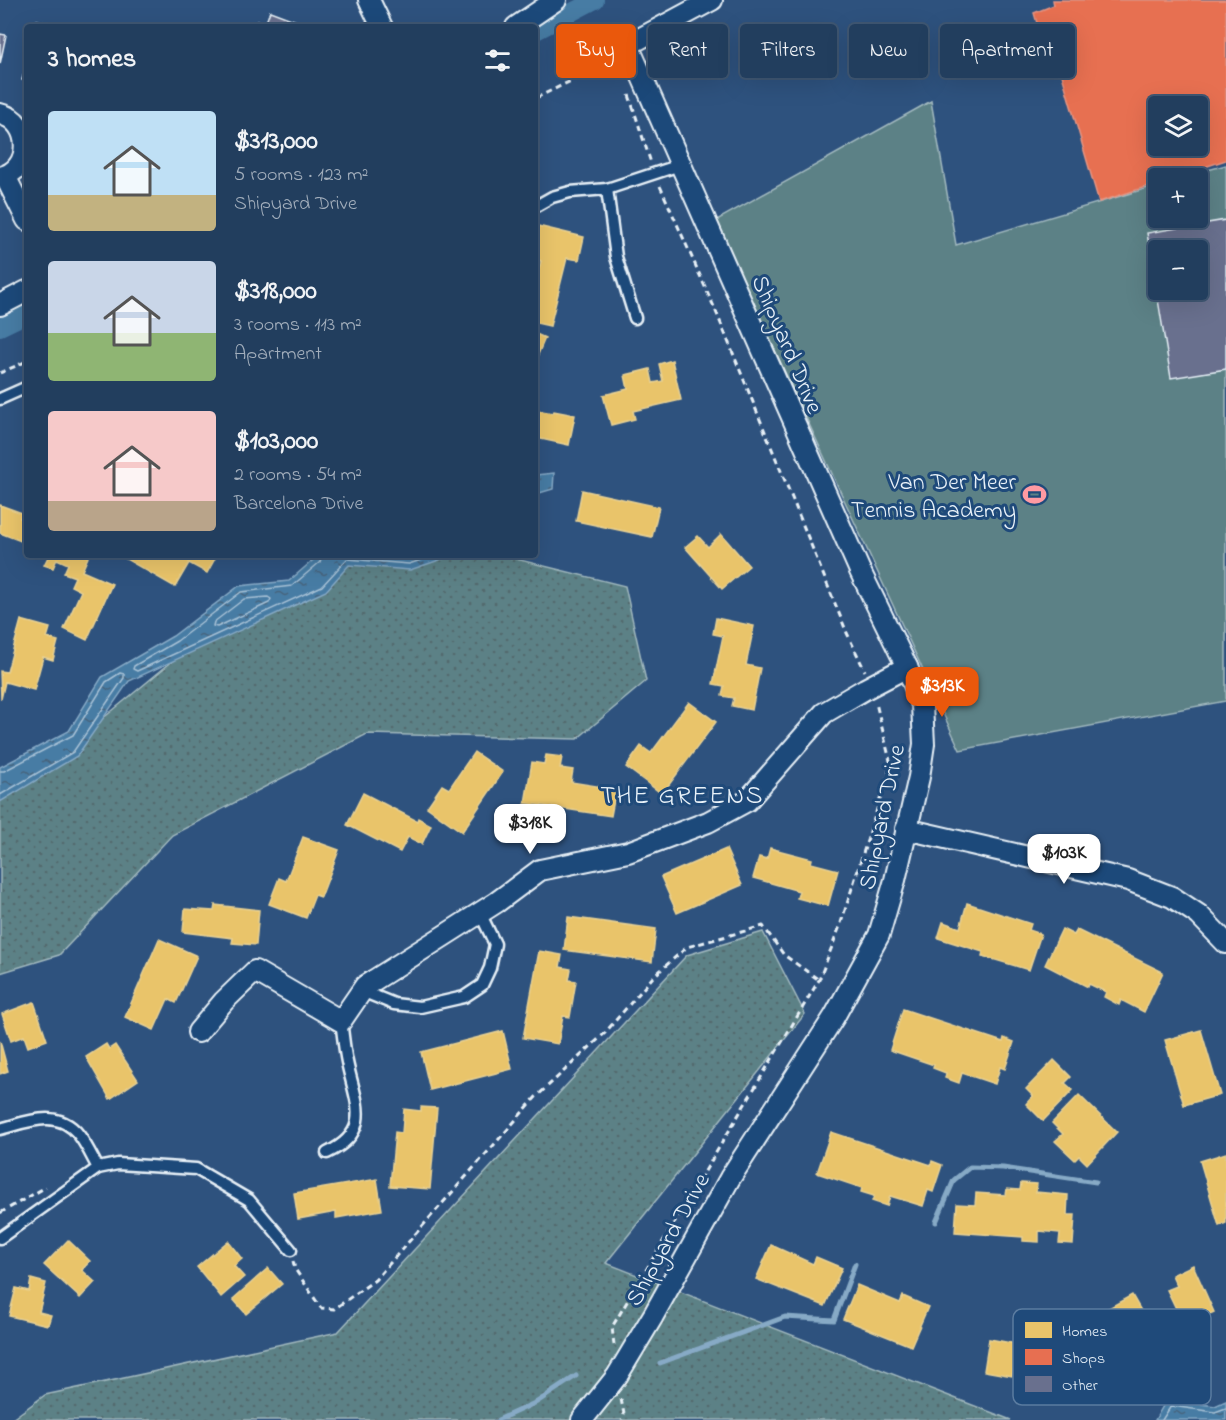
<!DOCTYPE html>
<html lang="en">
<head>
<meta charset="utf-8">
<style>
  :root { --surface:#223e5e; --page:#2e4967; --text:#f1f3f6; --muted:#a2aebc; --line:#3f5773; --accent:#ea580c }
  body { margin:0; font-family:"Indie Flower",sans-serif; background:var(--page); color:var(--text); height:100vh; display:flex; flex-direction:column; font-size:22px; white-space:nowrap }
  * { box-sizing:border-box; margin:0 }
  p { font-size:20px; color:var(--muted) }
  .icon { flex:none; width:33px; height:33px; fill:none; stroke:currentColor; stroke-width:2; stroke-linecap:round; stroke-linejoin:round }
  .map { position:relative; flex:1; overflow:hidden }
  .side { position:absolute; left:24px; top:24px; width:514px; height:534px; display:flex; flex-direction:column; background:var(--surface); border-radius:6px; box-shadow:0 6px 24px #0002,0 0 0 2px var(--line) }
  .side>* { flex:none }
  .hud { position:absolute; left:556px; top:24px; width:570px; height:54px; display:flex; gap:12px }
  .tools { position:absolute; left:1148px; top:96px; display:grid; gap:12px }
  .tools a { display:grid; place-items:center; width:60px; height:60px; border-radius:6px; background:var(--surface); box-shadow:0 6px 24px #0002,0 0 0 2px var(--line); font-size:30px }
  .price { position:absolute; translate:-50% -51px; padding:0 14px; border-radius:12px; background:#fff; color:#222; font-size:20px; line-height:39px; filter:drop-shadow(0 2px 3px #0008) }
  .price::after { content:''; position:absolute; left:50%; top:36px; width:18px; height:14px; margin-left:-9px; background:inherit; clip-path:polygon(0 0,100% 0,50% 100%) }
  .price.active { background:var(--accent); color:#fff }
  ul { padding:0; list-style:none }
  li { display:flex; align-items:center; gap:18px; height:150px; padding:0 24px }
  li span { display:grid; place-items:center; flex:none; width:168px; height:120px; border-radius:6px; color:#555 }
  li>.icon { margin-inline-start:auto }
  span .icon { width:72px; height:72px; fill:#fffc; stroke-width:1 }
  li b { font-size:26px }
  h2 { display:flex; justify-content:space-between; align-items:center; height:72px; padding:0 24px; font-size:26px }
  .chip { padding:0 21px; border-radius:6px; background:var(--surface); box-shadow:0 6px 24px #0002,0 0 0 2px var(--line); font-size:21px; line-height:54px }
  .chip.active { background:var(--accent); color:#fff }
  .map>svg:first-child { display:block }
  .grass { fill:url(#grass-dots); stroke:#a2b9bf; stroke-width:1.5 }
  .pitch { fill:#5c8186; stroke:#a2b9bf; stroke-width:1.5; fill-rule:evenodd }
  .water { fill:url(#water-ripples); stroke:#87aac6; stroke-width:1.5 }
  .homes { fill:#e9c46a; stroke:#e9d295; stroke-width:1.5 }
  .shops { fill:#e76f51; stroke:#e79683; stroke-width:1.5; fill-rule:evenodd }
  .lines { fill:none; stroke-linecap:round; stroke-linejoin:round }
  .shore { stroke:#a8c2d6; stroke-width:1.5 }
  .stream { stroke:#87aac6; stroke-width:5 }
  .canal { stroke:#477ba4; stroke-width:18 }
  .building { fill:#69708e; stroke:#e8f1f8; stroke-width:1.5; fill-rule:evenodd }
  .service-casing { stroke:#e8f1f8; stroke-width:15 }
  .minor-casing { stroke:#e8f1f8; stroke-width:24 }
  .path { stroke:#e8f1f8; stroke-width:3; stroke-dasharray:6 4.5; stroke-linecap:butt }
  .service { stroke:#1f4a7a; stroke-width:10 }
  .minor { stroke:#1f4a7a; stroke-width:20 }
  .labels { text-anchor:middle; stroke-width:6; stroke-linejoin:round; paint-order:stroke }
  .street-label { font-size:24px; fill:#e8f1f8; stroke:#1f4a7a }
  .poi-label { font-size:24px; fill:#e8f1f8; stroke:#1f4a7a; text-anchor:end }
  .neighbourhood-label { font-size:26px; letter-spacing:1.5px; fill:#e8f1f8; stroke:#1f4a7a }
  .key { fill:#1f4a7a; stroke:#5b7ca0; stroke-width:1.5 }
  .key-label { font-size:16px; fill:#e8f1f8 }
</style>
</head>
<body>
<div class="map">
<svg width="1226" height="1420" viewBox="0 0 1226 1420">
  <defs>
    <pattern id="grass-dots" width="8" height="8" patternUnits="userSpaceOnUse" patternTransform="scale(1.5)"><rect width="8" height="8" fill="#5c8186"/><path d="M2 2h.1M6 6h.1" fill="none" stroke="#536a6e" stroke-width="1.8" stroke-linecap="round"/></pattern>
    <pattern id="water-ripples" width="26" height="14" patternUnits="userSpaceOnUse" patternTransform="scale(1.5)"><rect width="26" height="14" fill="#477ba4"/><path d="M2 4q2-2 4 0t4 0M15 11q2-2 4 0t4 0" fill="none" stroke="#47647c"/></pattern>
  </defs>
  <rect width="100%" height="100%" fill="#2e527e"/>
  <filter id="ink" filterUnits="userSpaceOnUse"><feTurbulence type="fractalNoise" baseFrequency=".0167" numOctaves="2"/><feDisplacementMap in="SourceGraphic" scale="12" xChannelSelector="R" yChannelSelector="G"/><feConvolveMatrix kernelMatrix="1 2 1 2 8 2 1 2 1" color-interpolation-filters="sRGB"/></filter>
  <g filter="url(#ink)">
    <g class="grass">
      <path d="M 368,555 L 500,555 L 625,586 L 646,681 L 577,739 L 367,734 L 172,835 L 59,955 L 0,973 L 0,788 L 101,720 L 191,646 Z"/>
      <path d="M 763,932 L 805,1014 L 606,1263 L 1011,1420 L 11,1420 L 45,1395 L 338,1332 L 687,955 Z"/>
    </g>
    <path class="pitch" d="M 931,101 L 956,245 L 1158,185 L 1158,218 L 1197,218 L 1197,178 L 1179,178 L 1226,165 L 1226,701 L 960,750 L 715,221 ZM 1158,250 L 1197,250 L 1197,290 L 1158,290 Z"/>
    <g class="water">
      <path d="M 554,473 L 553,489 L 536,494 L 536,475 Z"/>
      <path d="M 319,555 L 454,555 L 410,570 L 349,565 L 326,591 L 129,681 L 77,756 L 0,802 L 0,767 L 69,731 L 102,677 L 173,636 L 239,586 L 289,581 Z"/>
      <path d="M 1167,1399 L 1215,1406 L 1226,1401 L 1226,1420 L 1155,1420 Z"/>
    </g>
    <g class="homes">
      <path d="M 538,226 L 584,237 L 579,260 L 567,258 L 550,326 L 536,323 L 536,268 L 539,269 L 541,261 L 536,259 L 536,234 Z"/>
      <path d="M 536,334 L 545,338 L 537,357 L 536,356 Z"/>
      <path d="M 672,360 L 681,400 L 633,411 L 635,419 L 611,425 L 603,395 L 628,389 L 625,375 L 650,369 L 653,383 L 663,381 L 659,364 Z"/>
      <path d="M 536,410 L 553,413 L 554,411 L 575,415 L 569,445 L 536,438 Z"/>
      <path d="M 582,490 L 659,507 L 652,537 L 576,521 Z"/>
      <path d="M 0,505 L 22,513 L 20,518 L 27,521 L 21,541 L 0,533 Z"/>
      <path d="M 721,534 L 749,566 L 722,589 L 685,547 L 698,536 L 708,547 Z"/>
      <path d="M 49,555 L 89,555 L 82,571 L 112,584 L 87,640 L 64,629 L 81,591 L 71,586 L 75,577 L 64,573 L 68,564 L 57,559 L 53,568 L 44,565 Z"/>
      <path d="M 119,555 L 217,555 L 207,573 L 189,563 L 175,587 Z"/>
      <path d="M 716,618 L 754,626 L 746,665 L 760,668 L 752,710 L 732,706 L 734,698 L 722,696 L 724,686 L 713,684 L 723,636 L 713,634 Z"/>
      <path d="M 21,620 L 50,628 L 47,638 L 58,641 L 53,660 L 43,657 L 34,690 L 5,682 L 1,699 L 0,671 L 7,672 Z"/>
      <path d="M 689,702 L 716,722 L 662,794 L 626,767 L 641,746 L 651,753 Z"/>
      <path d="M 474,752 L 503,772 L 462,832 L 427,807 L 442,785 L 449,789 Z"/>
      <path d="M 546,755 L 562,757 L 560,768 L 573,770 L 571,782 L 616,789 L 611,816 L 525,803 L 532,762 L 544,764 Z"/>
      <path d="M 363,793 L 417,821 L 418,818 L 431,825 L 422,844 L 408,837 L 400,852 L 347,825 Z"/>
      <path d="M 303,837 L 339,850 L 321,897 L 315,895 L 306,918 L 269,904 L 279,878 L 286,881 Z"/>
      <path d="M 770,848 L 812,859 L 811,863 L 838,870 L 828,906 L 797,898 L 799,891 L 753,878 L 759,857 L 767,859 Z"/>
      <path d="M 726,849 L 742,885 L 677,913 L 661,877 Z"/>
      <path d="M 967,903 L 1031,924 L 1029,930 L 1041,934 L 1029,970 L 982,956 L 983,952 L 938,938 L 943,922 L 960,928 Z"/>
      <path d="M 215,905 L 259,910 L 256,945 L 232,943 L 233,938 L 183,932 L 185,909 L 214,911 Z"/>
      <path d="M 568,917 L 656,929 L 652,962 L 564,950 Z"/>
      <path d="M 1062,929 L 1074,935 L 1077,930 L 1163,972 L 1144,1012 L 1121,1000 L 1119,1005 L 1104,997 L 1106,992 L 1089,984 L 1088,987 L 1045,965 Z"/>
      <path d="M 159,939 L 197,956 L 176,1003 L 168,999 L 154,1030 L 125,1017 Z"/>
      <path d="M 539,951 L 562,955 L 560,967 L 571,969 L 569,980 L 576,981 L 570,1017 L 563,1016 L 558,1044 L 523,1038 Z"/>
      <path d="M 34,1002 L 47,1040 L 28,1047 L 24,1036 L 11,1041 L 2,1014 Z"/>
      <path d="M 903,1009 L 1003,1042 L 1004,1038 L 1014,1042 L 1005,1069 L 1000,1067 L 995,1084 L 962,1073 L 959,1083 L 945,1078 L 946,1073 L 933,1068 L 934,1065 L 890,1050 Z"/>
      <path d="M 1201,1030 L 1220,1095 L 1184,1105 L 1165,1040 Z"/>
      <path d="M 503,1031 L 512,1069 L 430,1090 L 421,1052 Z"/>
      <path d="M 0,1041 L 8,1071 L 0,1074 Z"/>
      <path d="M 106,1044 L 109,1049 L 115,1045 L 138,1080 L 110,1099 L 86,1057 Z"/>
      <path d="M 1054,1060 L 1071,1077 L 1065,1083 L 1073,1090 L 1043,1121 L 1026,1104 L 1033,1096 L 1026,1089 Z"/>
      <path d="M 1079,1095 L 1117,1132 L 1087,1164 L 1079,1156 L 1075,1160 L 1055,1141 L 1063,1134 L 1052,1123 Z"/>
      <path d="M 421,1107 L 437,1108 L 430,1189 L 390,1186 L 395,1132 L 402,1133 L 404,1109 L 421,1111 Z"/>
      <path d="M 831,1132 L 931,1165 L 932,1161 L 942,1165 L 933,1192 L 928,1190 L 923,1206 L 890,1196 L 887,1206 L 872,1201 L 874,1196 L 861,1192 L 862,1188 L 817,1173 Z"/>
      <path d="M 1226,1153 L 1226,1223 L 1219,1226 L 1200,1161 Z"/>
      <path d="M 377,1179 L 382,1210 L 336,1218 L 336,1212 L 298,1219 L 294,1193 Z"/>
      <path d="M 1021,1183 L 1037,1184 L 1036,1192 L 1068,1195 L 1067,1215 L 1075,1215 L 1073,1244 L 1059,1243 L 1060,1233 L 1039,1231 L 1039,1242 L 1023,1241 L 1023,1237 L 955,1232 L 957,1204 L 975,1205 L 976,1193 L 1006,1195 L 1007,1189 L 1020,1190 Z"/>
      <path d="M 68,1240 L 90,1261 L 82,1270 L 95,1282 L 80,1298 L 44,1265 Z"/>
      <path d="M 228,1241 L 242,1259 L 234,1266 L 244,1277 L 221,1297 L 197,1267 Z"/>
      <path d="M 771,1245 L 813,1264 L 816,1257 L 842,1268 L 825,1306 L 756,1279 Z"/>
      <path d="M 1193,1265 L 1214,1312 L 1184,1325 L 1167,1290 L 1177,1286 L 1172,1275 Z"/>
      <path d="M 268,1268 L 282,1284 L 246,1314 L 233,1299 Z"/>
      <path d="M 31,1279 L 46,1283 L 39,1312 L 51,1315 L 48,1325 L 9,1316 L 16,1288 L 29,1291 Z"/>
      <path d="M 857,1285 L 900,1303 L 903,1296 L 928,1307 L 911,1346 L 843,1319 Z"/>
      <path d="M 1132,1295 L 1156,1337 L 1108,1363 L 1084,1322 Z"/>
      <path d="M 1060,1327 L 1079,1331 L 1072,1373 L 1015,1363 L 1012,1376 L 984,1371 L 989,1339 L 1033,1347 L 1036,1332 L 1059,1336 Z"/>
    </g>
    <path class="shops" d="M 1053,0 L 1226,0 L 1226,160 L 1171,178 L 1158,178 L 1158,183 L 1099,202 L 1053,44 L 1044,47 L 1034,13 L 1054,5 ZM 1158,106 L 1197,106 L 1197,146 L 1158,146 Z"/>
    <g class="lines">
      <g class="shore">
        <path d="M 322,555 L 320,562 L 292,586 L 241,592 L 177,641 L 134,666 L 133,669 L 137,671 L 322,586 L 347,559 L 409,564 L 436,555"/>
        <path d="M 268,597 L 271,599 L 269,603 L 217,627 L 213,626 L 214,622 L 244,599 Z"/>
        <path d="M 0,771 L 4,771 L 73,735 L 106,682 L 120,673 L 124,674 L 124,678 L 73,752 L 0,795"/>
        <path d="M 1162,1420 L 1171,1406 L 1215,1412 L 1226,1408"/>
      </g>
      <g class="stream">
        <path d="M 936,1222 L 954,1180 L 970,1167 L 1003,1168 L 1096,1182"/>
        <path d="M 660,1363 L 785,1317 L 834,1320 L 855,1264"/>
        <path d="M 498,1420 L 537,1402 L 576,1376"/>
      </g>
      <g class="canal">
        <path d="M 536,31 L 595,0"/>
        <path d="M 0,327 L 27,314"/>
      </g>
    </g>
    <g class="building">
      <path d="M 270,11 L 310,26 L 309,27 L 255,27 L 257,21 L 265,25 Z"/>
      <path d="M 37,20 L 64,27 L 36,27 Z"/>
      <path d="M 0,34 L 6,35 L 0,64 Z"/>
      <path d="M 27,61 L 27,81 L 22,80 Z"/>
      <path d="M 1226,220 L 1226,369 L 1171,378 L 1147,233 ZM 1158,250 L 1197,250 L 1197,290 L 1158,290 Z"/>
    </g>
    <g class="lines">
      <defs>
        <g id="service">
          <path d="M 607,189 L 616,257 L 635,318"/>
          <path d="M 536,206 L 552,197 L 570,192 L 607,189 L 680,165"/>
          <path d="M 0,399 L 27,387"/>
          <path d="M 362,991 L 394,1004 L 420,1007 L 464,997 L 482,985 L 490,968 L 495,944 L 480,913"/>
          <path d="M 0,1129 C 27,1122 58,1108 79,1135 C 86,1144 92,1157 98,1168 L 0,1238"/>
          <path d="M 327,1153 C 374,1131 355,1101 347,1062 C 344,1048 343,1034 341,1021"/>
          <path d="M 98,1168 L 118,1164 L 196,1169 L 249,1200 L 291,1250"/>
        </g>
        <g id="minor">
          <path d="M 369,0 L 382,27"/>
          <path d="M 516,27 L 556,0"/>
          <path d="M 0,114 C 33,121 33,171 0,177"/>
          <path d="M 5,176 L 27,220"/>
          <path d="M 0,305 L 27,291"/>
          <path d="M 906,829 L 1128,880 L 1172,897 L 1199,915 L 1226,943"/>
          <path d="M 198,1032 L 224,1001 L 255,971 L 341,1021 L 365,986 L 497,902 L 540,870 L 628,852 L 708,822 L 747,801 L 824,713 L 865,689 L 907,667"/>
          <path d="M 582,1420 L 617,1376 L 653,1316 L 730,1178 L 834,1017 L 879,935 L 895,880 L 919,777 L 924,744 L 922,705 L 907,667 L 860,571 L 628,45 L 712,0"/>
        </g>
      </defs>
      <use href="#service" class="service-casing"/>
      <use href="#minor" class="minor-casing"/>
      <g class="path">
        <path d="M 629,95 L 651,163"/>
        <path d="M 536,98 L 579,77 L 611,49"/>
        <path d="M 660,186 L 715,309 L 847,633 L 865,671"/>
        <path d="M 0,373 L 27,361"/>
        <path d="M 0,1213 L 46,1187"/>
        <path d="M 293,1261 L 295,1269 L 321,1308 L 334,1309 L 375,1280 L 536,1097 L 604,1034 L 653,977 L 687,947 L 763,926 L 784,955 L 819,980"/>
        <path d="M 614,1345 L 612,1327 L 819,980 L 840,926 L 891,765 L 876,703"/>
        <path d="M 621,1399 L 624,1414 L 622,1420"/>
      </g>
      <use href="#service" class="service"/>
      <use href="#minor" class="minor"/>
    </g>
  </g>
  <defs>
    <symbol id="stadium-bare" viewBox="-9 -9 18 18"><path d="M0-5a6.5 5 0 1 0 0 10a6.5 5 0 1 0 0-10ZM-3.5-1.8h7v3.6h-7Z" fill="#ff9aa2" stroke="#1f4a7a" stroke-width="2.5" paint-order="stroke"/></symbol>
  </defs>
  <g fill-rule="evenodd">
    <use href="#stadium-bare" x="1018" y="478" width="33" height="33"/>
  </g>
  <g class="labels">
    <g class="street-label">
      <text transform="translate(788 344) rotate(67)" y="8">Shipyard Drive</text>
      <text transform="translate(881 817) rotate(-78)" y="8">Shipyard Drive</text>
      <text transform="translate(667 1239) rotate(-61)" y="8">Shipyard Drive</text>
    </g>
    <g class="poi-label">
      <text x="1016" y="489">Van Der Meer<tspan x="1016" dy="28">Tennis Academy</tspan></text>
    </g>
    <g class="neighbourhood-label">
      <text x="682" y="803">THE GREENS</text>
    </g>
  </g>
  <rect x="1013" y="1309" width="198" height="96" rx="9" class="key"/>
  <rect x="1025" y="1322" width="27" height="16" fill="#e9c46a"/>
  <rect x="1025" y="1349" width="27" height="16" fill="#e76f51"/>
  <rect x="1025" y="1376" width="27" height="16" fill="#69708e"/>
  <g class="key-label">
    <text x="1062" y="1336">Homes</text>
    <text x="1062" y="1363">Shops</text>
    <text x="1062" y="1390">Other</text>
  </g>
</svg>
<div class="tools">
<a><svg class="icon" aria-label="layers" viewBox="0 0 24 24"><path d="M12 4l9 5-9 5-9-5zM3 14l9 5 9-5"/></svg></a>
<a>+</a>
<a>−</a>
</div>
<b class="price active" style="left:942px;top:718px">$313K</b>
<b class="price" style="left:530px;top:855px">$318K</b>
<b class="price" style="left:1064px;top:885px">$103K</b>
<div class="hud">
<a class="chip active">Buy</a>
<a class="chip">Rent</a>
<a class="chip">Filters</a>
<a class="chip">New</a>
<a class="chip">Apartment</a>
</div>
<section class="side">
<h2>3 homes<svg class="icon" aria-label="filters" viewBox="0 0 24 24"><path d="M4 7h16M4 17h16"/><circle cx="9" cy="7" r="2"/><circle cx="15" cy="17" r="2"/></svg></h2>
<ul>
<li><span style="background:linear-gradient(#bfe0f5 70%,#c2b280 0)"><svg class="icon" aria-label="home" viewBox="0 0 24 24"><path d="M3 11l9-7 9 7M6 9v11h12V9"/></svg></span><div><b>$313,000</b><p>5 rooms · 123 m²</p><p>Shipyard Drive</p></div></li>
<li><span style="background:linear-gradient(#c9d6e8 60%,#8fb573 0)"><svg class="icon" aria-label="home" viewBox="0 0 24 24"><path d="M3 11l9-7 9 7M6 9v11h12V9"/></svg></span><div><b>$318,000</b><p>3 rooms · 113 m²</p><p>Apartment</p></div></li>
<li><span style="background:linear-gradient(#f6c9c9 75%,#b9a48a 0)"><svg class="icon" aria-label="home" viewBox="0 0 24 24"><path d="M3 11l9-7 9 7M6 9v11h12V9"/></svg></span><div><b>$103,000</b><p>2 rooms · 54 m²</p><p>Barcelona Drive</p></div></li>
</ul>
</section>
</div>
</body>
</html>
